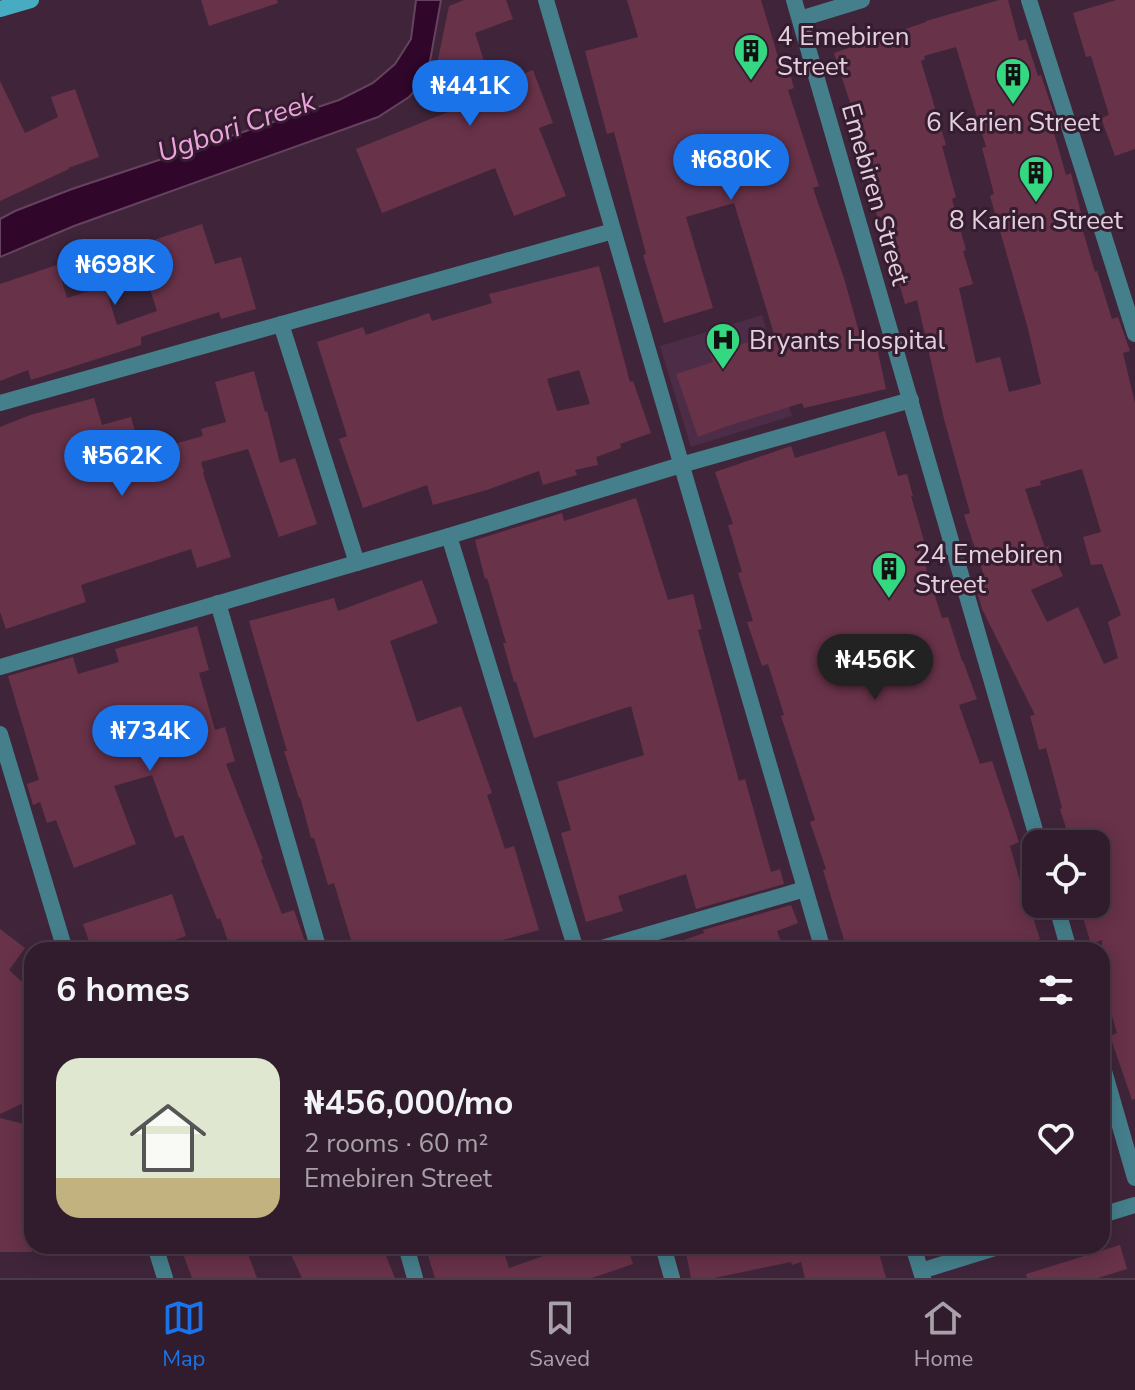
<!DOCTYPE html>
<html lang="en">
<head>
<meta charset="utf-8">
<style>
  :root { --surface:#301c2c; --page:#382534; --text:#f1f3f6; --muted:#a8a1a9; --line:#4b3a48; --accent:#1a73e8 }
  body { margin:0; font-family:"Nunito Sans",sans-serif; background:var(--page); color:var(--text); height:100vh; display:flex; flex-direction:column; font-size:30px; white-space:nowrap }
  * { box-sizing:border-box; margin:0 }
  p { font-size:26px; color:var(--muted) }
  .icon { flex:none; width:44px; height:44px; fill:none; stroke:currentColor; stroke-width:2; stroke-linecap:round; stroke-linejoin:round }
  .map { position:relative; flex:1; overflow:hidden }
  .sheet { position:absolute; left:24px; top:942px; width:1086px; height:312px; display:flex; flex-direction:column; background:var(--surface); border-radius:24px; box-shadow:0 4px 20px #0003,0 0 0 2px var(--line) }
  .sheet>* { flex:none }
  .buttons { position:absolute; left:1022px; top:830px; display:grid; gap:16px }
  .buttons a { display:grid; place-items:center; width:88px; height:88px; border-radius:16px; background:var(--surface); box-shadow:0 4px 20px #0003,0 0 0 2px var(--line); font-size:40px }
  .price { position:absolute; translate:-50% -68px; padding:0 18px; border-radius:28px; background:var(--accent); color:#fff; font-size:26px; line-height:52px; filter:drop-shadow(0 2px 4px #0008) }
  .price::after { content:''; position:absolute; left:50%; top:48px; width:24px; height:18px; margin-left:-12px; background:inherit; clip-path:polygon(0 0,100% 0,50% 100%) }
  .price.active { background:#222; color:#fff }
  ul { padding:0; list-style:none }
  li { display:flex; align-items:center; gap:24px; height:200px; padding:0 32px }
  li+li { border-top:2px solid var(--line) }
  li span { display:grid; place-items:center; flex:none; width:224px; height:160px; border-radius:24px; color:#555 }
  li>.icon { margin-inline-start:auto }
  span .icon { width:96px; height:96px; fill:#fffc; stroke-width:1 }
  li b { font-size:34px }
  h2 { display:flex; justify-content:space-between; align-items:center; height:96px; padding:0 32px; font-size:34px }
  .menu { display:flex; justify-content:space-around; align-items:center; height:112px; border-top:2px solid var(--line); background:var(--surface); font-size:22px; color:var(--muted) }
  .menu a { display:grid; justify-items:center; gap:4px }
  .menu .active { color:var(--accent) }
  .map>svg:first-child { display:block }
  .built { fill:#4c2c46 }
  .water { fill:#30062a; stroke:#654360; stroke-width:2 }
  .building { fill:#683249; fill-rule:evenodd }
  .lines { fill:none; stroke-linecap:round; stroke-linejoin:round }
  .street { stroke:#457f8c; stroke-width:16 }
  .secondary { stroke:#47abc1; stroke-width:16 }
  .labels { text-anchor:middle; stroke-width:6; stroke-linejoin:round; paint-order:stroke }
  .poi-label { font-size:26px; fill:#e2d1dd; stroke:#351c30; text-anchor:start }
  .street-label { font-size:26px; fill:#e2d1dd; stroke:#351c30 }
  .water-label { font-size:28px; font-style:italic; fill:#eba3dc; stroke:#351c30 }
</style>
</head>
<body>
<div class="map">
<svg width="1135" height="1278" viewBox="0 0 1135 1278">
  <rect width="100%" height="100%" fill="#40253a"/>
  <path class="built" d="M 762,315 L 792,416 L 691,447 L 660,346 Z"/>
  <path class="water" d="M 416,0 L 441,0 L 427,78 L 409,97 L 378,117 L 74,226 L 0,257 L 0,219 L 15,211 L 72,189 L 339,100 L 373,83 L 395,64 L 411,39 Z"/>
  <g class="building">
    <path d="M 201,0 L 277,0 L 278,3 L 209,26 Z"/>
    <path d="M 464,0 L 506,0 L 513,19 L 475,33 L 492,86 L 533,70 L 553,123 L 539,128 L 566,196 L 514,216 L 495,168 L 382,213 L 356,149 L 453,110 L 438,59 L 449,6 Z"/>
    <path d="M 627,0 L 761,0 L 778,57 L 785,55 L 794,88 L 788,90 L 819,186 L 813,188 L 844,278 L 864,350 L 877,347 L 886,389 L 804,408 L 802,403 L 725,427 L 698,437 L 676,374 L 713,362 L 710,354 L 774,334 L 734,203 L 686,217 L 713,308 L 664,323 L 643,255 L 646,254 L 614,132 L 607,134 L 585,51 L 638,37 Z"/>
    <path d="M 999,0 L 1008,0 L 1019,41 L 1026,39 L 1038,76 L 1041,75 L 1055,117 L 1050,119 L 1066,175 L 1071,173 L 1081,213 L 1078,214 L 1095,272 L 1097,271 L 1112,319 L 1118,317 L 1130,351 L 1123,353 L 1135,403 L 1135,1099 L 1132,1100 L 1110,1036 L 1117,1033 L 1102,982 L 1102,940 L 1091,944 L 1079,904 L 1096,904 L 1096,836 L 1071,844 L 1060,809 L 1062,808 L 1046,748 L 1039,750 L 1030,716 L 1035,715 L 982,609 L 974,581 L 984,576 L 964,515 L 970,513 L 944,419 L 917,300 L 905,304 L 881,218 L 878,219 L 851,130 L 858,127 L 834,53 L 926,22 L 926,21 ZM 956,47 L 986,147 L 982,148 L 994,194 L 990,196 L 1027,325 L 1041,384 L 1009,392 L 1000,357 L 976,363 L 959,288 L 973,284 L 963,251 L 966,250 L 952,199 L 956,197 L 942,146 L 946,145 L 921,61 L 925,59 L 924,56 ZM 1082,469 L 1101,532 L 1083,537 L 1091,565 L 1102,564 L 1121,615 L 1108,622 L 1118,658 L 1104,664 L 1078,607 L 1047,622 L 1031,590 L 1063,576 L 1049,546 L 1045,548 L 1025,489 L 1041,485 L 1040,481 Z"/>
    <path d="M 1116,0 L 1135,0 L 1135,149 L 1115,156 L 1101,118 L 1109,115 L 1091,56 L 1086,57 L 1073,13 Z"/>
    <path d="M 0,81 L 25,133 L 58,117 L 51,97 L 75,89 L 99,157 L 68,168 L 69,169 L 0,201 Z"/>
    <path d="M 202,224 L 215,264 L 241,257 L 256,309 L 221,319 L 219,312 L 141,337 L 141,345 L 31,380 L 28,370 L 0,381 L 0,284 L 57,265 L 67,298 L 105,286 L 117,325 L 157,311 L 136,246 Z"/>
    <path d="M 599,266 L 630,382 L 633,381 L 651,433 L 620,444 L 621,448 L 596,457 L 598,465 L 575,470 L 577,475 L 543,485 L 539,471 L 487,490 L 433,505 L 427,485 L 363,508 L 339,439 L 347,436 L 317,342 L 363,327 L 366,335 L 429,313 L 432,321 L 492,303 L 489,294 ZM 579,370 L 590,404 L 557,411 L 547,379 Z"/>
    <path d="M 254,371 L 265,412 L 267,411 L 280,463 L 295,458 L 317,524 L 279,537 L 248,449 L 201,462 L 204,472 L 203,473 L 231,557 L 197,568 L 191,549 L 81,585 L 86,602 L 6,629 L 0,612 L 0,427 L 30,415 L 94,398 L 102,425 L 131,417 L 141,453 L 203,436 L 201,429 L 226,422 L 215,382 Z"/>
    <path d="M 885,431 L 898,476 L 907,474 L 913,496 L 911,496 L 925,544 L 919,546 L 942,618 L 948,617 L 962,661 L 963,661 L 977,699 L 959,705 L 980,764 L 992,761 L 1019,842 L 1010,846 L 1027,905 L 1029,905 L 1040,939 L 1008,950 L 847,950 L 823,870 L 826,869 L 810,822 L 815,820 L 781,716 L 784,715 L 768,664 L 762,666 L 747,622 L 753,621 L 738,573 L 742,572 L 728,525 L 733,524 L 715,472 L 791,446 L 795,458 Z"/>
    <path d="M 636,498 L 668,600 L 693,594 L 702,629 L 698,630 L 739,781 L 745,779 L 771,872 L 780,869 L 784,884 L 696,909 L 686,874 L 618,896 L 623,911 L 586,922 L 561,833 L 571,830 L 557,782 L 644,755 L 631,706 L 534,738 L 516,682 L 514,682 L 503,643 L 506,643 L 487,578 L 485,579 L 475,540 L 562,513 L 564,521 Z"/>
    <path d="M 422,580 L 438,623 L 390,641 L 417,722 L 461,706 L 492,793 L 487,795 L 505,849 L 514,846 L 539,930 L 496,942 L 478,950 L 354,950 L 334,883 L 328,885 L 314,838 L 311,838 L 300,797 L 299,798 L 284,751 L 287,751 L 249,621 L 334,598 L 338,611 Z"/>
    <path d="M 197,626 L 209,670 L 199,673 L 215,730 L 225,727 L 235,761 L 226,764 L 263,859 L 261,860 L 282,914 L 294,910 L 308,950 L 231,950 L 220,918 L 217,919 L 183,835 L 175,838 L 152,775 L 114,786 L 136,844 L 74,868 L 56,820 L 47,823 L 40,802 L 33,805 L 27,784 L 39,780 L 8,676 L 73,657 L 78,674 L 119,662 L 115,649 Z"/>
    <path d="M 172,894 L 186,936 L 147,950 L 92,950 L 83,924 Z"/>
    <path d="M 791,905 L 798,923 L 777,931 L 784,950 L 664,950 L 664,947 L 704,933 L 703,930 Z"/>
    <path d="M 0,929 L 25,948 L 9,970 L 32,991 L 32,1099 L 0,1114 Z"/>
    <path d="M 0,1118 L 32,1126 L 32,1252 L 0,1252 Z"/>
    <path d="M 1120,1245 L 1127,1269 L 1098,1278 L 1027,1278 L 1026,1274 Z"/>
    <path d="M 180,1246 L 245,1246 L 257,1278 L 192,1278 Z"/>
    <path d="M 287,1246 L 382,1246 L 395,1278 L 302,1278 Z"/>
    <path d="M 425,1246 L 502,1246 L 509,1268 L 572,1246 L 627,1246 L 633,1264 L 592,1278 L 435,1278 Z"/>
    <path d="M 696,1246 L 877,1246 L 886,1278 L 805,1278 L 801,1262 L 792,1265 L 791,1262 L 714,1278 L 691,1278 L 685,1248 Z"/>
  </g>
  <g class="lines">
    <g class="street">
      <path d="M 546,0 L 823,950"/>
      <path d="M 794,0 L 1039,844"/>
      <path d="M 1029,0 L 1135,334"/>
      <path d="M 800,19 L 862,0"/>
      <path d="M 281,324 L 357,563"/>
      <path d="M 0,403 L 613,231"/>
      <path d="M 449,536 L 576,950"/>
      <path d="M 218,603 L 319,950"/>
      <path d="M 0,667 L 449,536 L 681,465 L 911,400"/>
      <path d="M 0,734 L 65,950"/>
      <path d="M 1056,904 L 1069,950"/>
      <path d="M 595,950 L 805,889"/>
      <path d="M 1102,1064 L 1135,1178"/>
      <path d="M 1102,1215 L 1135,1205"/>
      <path d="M 155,1246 L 165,1278"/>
      <path d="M 406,1246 L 415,1278"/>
      <path d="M 663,1246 L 672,1278"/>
      <path d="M 913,1246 L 923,1278"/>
      <path d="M 921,1271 L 1001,1246"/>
    </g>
    <path class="secondary" d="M 0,9 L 31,0"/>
  </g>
  <defs>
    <symbol id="building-pin" viewBox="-11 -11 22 30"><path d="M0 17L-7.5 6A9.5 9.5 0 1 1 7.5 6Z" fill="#34d881" stroke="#351c30"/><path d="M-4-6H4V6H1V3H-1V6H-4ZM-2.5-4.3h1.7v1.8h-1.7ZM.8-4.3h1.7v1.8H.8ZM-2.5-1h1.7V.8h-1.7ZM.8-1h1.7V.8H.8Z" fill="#111"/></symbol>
    <symbol id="hospital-pin" viewBox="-11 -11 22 30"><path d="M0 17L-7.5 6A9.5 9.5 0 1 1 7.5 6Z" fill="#34d881" stroke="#351c30"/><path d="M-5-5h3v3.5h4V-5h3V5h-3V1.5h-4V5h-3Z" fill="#111"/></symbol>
  </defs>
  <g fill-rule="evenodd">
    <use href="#building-pin" x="731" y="31" width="40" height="54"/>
    <use href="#building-pin" x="993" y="55" width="40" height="54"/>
    <use href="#building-pin" x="1016" y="153" width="40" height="54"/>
    <use href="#hospital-pin" x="703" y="320" width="40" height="54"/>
    <use href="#building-pin" x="869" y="549" width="40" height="54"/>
  </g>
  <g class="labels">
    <g class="poi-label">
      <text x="777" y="45">4 Emebiren<tspan x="777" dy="30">Street</tspan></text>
      <text x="1013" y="131" text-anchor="middle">6 Karien Street</text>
      <text x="1036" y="229" text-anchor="middle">8 Karien Street</text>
      <text x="749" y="349">Bryants Hospital</text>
      <text x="915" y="563">24 Emebiren<tspan x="915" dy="30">Street</tspan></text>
    </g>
    <g class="street-label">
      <text transform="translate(876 194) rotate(74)" y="9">Emebiren Street</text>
    </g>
    <g class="water-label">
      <text transform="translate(236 126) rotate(-19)" y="10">Ugbori Creek</text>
    </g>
  </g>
</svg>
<div class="buttons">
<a><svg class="icon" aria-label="locate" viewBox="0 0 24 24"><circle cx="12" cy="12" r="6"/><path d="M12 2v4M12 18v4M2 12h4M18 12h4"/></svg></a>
</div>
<b class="price" style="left:470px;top:128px">₦441K</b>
<b class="price" style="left:731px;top:202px">₦680K</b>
<b class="price" style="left:115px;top:307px">₦698K</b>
<b class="price" style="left:122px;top:498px">₦562K</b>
<b class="price active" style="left:875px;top:702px">₦456K</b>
<b class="price" style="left:150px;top:773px">₦734K</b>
<section class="sheet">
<h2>6 homes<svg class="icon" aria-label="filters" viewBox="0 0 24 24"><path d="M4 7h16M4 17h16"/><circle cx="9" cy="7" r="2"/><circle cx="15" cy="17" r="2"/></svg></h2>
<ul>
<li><span style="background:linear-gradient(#dfe7d0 75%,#c2b280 0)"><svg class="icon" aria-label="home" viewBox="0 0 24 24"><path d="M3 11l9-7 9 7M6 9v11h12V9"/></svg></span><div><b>₦456,000/mo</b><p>2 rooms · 60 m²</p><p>Emebiren Street</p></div><svg class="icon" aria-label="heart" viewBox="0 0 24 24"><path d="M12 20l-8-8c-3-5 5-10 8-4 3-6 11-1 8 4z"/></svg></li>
</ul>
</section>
</div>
<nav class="menu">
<a class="active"><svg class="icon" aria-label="map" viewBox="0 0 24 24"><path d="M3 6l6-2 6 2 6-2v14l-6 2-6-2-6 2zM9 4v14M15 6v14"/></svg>Map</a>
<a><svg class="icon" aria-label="saved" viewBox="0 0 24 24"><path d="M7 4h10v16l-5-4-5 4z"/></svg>Saved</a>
<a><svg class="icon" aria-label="home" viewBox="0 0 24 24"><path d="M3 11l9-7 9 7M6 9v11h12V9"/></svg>Home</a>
</nav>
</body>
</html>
